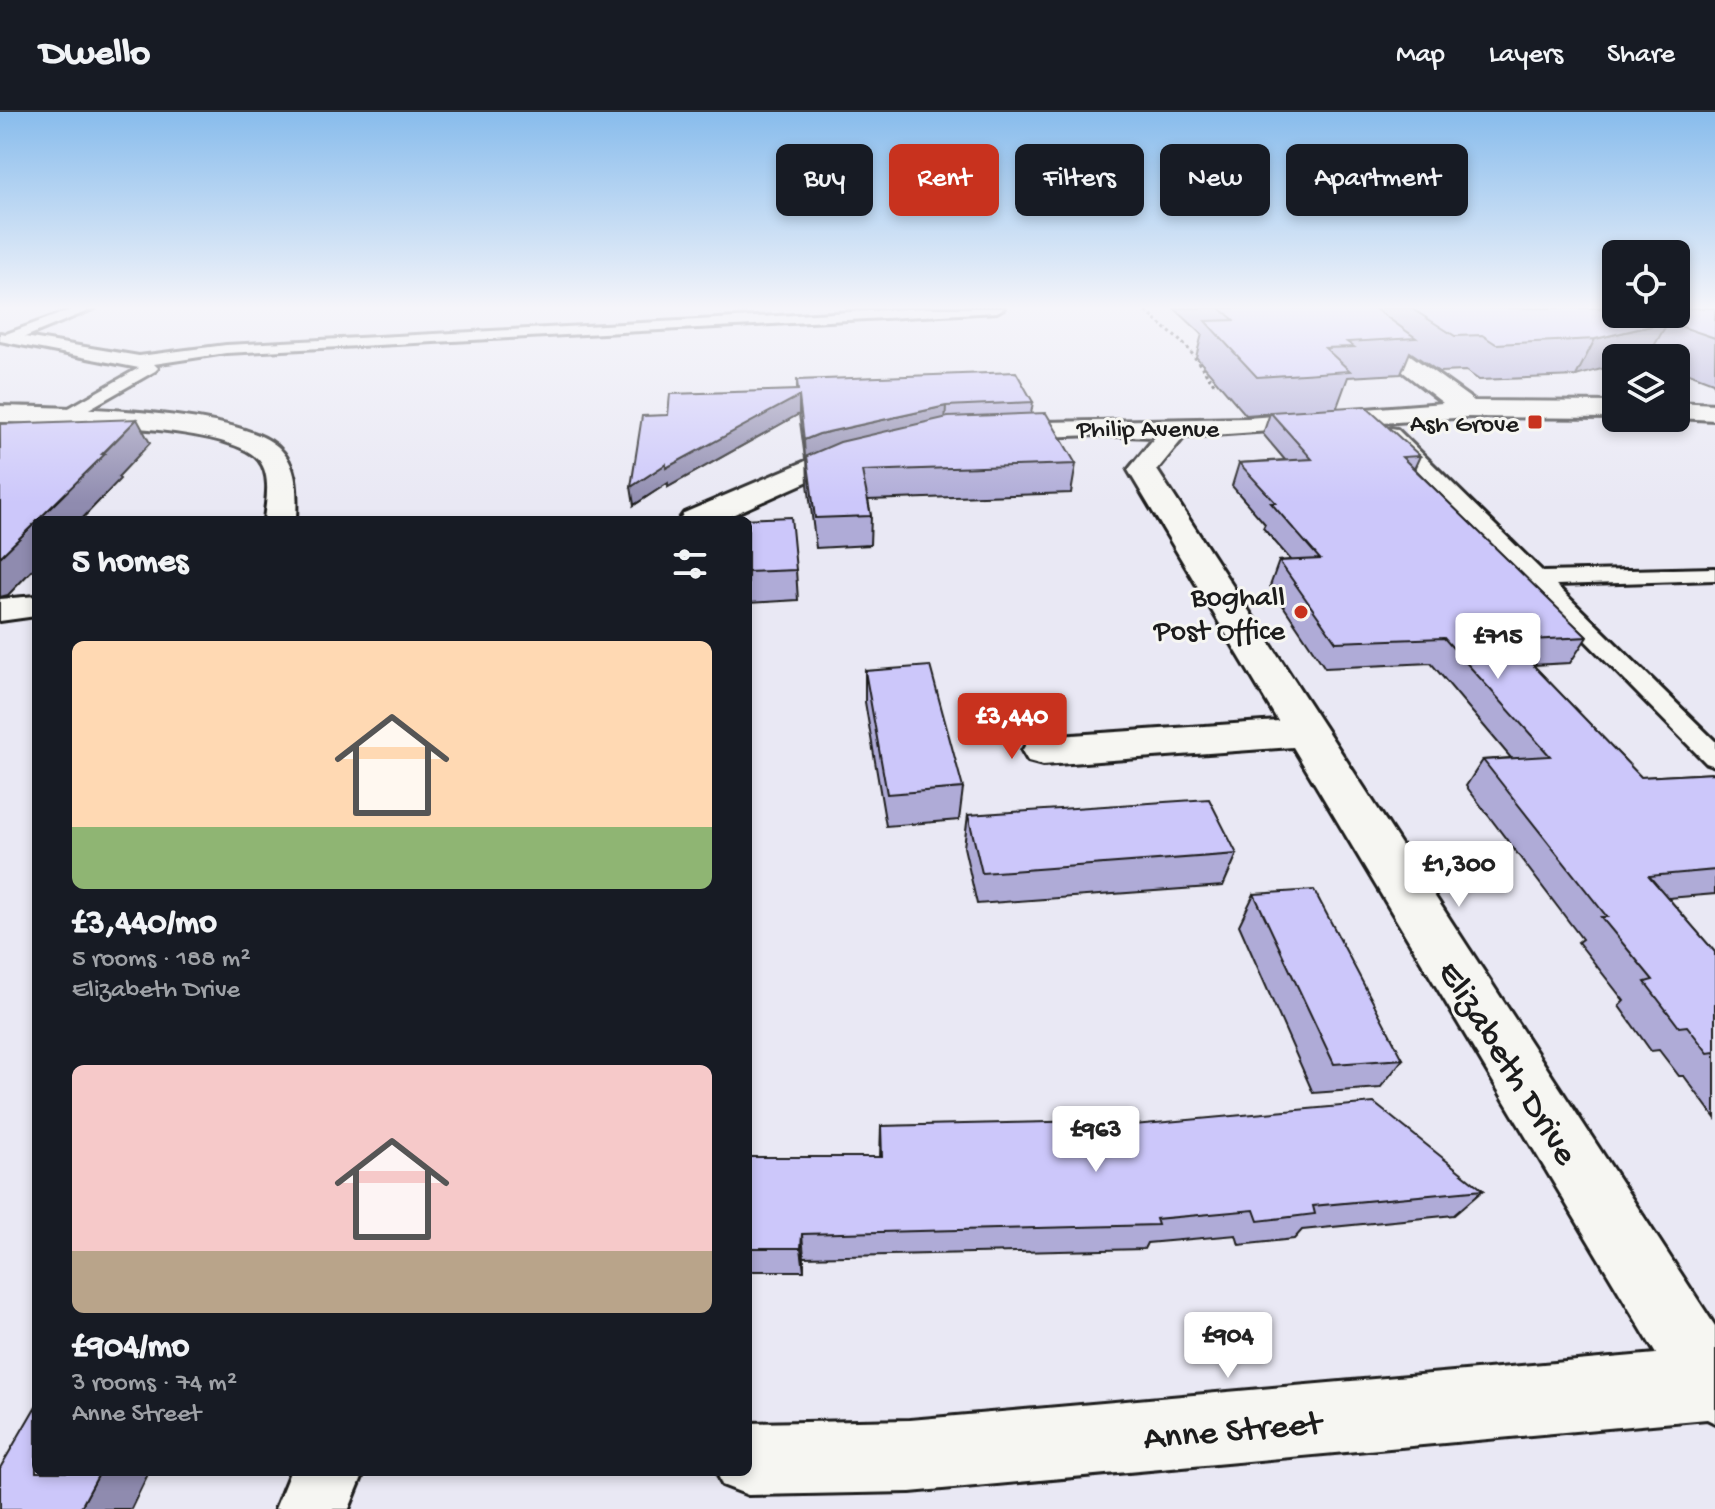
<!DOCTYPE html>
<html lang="en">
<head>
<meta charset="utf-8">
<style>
  :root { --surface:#171b24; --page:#242831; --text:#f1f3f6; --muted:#9ea1a6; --line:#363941; --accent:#c8321e }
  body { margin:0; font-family:"Gochi Hand",sans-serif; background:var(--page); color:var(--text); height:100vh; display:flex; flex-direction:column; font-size:30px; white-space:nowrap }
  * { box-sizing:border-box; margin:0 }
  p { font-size:26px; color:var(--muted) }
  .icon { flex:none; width:44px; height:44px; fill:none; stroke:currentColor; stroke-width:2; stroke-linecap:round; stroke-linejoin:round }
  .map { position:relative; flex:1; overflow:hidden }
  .panel { position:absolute; left:32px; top:404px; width:720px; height:960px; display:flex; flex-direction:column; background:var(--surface); border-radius:12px; box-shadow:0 4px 12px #0003 }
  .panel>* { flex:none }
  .banner { position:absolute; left:776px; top:32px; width:760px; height:72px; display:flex; gap:16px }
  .controls { position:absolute; left:1602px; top:128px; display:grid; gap:16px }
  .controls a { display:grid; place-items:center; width:88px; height:88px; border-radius:12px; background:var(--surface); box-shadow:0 4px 12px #0003; font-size:40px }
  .price { position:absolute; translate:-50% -68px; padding:0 18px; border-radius:8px; background:#fff; color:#222; font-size:26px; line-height:52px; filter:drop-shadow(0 2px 4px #0008) }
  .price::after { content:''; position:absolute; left:50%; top:48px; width:24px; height:18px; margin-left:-12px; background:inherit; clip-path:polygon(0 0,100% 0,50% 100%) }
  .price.selected { background:var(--accent); color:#fff }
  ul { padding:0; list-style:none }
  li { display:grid; align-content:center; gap:16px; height:424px; padding:0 40px }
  li span { display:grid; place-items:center; height:248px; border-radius:12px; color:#555 }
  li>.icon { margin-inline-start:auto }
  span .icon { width:144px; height:144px; fill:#fffc; stroke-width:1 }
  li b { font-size:34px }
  h2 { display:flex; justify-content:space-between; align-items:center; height:96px; padding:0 40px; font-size:34px }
  .tag { padding:0 28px; border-radius:12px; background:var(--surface); box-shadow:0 4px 12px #0003; font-size:28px; line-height:72px }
  .tag.selected { background:var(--accent); color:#fff }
  header { display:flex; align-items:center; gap:48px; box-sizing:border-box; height:112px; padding:0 40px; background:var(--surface); border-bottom:2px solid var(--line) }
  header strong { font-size:38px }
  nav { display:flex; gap:44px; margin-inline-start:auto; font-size:28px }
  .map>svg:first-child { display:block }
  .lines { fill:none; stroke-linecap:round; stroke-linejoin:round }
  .service-casing { stroke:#1c1c1c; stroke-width:6 }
  .minor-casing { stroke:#1c1c1c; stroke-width:6 }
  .path { stroke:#1c1c1c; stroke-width:3; stroke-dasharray:3 3; stroke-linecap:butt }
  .service { fill:#f6f6f2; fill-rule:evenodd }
  .minor { fill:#f6f6f2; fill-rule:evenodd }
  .wall { fill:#afabd7; stroke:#1c1c1c; stroke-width:2 }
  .shaded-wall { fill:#8f8baf; stroke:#1c1c1c; stroke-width:2 }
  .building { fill:#ccc7fa; stroke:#1c1c1c; stroke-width:2 }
  .poi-dot { fill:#c8321e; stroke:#f6f6f2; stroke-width:3 }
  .labels { text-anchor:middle; stroke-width:6; stroke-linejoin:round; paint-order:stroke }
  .far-poi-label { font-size:26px; fill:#1c1c1c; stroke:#f6f6f2; text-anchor:end }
  .far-street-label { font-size:26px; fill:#1c1c1c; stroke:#f6f6f2 }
  .poi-label { font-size:30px; fill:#1c1c1c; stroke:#f6f6f2; text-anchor:end }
  .near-street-label { font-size:36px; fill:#1c1c1c; stroke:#f6f6f2 }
</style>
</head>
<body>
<header>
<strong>Dwello</strong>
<nav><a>Map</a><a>Layers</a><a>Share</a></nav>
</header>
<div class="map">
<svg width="1715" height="1397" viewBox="0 0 1715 1397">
  <rect width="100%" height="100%" fill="#e9e8f4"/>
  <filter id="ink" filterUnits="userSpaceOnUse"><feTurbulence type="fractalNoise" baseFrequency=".0125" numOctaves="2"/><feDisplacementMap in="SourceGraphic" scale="16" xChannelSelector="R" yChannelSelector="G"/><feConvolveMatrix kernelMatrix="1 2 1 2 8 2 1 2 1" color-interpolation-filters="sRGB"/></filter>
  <g filter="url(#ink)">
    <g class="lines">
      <defs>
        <g id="service">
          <path d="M 76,196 L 95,196 L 25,225 L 139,244 L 226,233 L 926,196 L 1004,196 L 997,200 L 226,241 L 154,252 L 158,256 L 155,259 L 66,310 L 58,305 L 60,301 L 139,256 L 0,229 L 0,221 L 6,222 Z"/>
          <path d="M 1391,316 L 1397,317 L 1543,460 L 1715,456 L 1715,468 L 1556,473 L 1715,629 L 1715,654 L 1706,651 L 1385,325 L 1382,321 Z"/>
        </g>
        <g id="minor">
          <path d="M 1321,196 L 1345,196 L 1474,289 L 1616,290 L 1616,306 L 1468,305 L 1184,325 L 1157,358 L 1715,1214 L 1715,1311 L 1707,1307 L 910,1380 L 748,1383 L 722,1373 L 717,1360 L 748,1360 L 748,1311 L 910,1308 L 1656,1242 L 1293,635 L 1043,653 L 1028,649 L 1022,639 L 1028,629 L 1043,625 L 1278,609 L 1128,358 L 1155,325 L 1093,323 L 998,327 L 988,325 L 984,319 L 988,313 L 998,311 L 1247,306 L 1443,291 Z"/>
          <path d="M 1676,290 L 1715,292 L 1715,308 L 1676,306 Z"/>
          <path d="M 0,294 C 62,296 232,296 277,334 C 299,353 297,382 296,408 L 264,408 C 266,390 272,364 259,348 C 227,311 51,312 0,310 Z"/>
          <path d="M 863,333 L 873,335 L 877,341 L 873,347 L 840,355 L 721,408 L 679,408 L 684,401 L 820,343 Z"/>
          <path d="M 36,484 L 36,504 L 0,509 L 0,487 Z"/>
          <path d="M 290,1360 L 364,1360 L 349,1397 L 275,1397 Z"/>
        </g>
      </defs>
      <use href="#service" class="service-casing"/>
      <use href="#minor" class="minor-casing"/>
      <path class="path" d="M 1142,196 L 1187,235 L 1215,273"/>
      <use href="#service" class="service"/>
      <use href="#minor" class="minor"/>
    </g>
    <g class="wall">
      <path d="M 1174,196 L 1715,196 L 1715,276 L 1713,270 L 1676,256 L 1676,246 L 1616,246 L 1576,264 L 1479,268 L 1466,259 L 1439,260 L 1410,240 L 1401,262 L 1348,265 L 1337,295 L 1420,344 L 1414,357 L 1587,525 L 1570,551 L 1533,553 L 1641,665 L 1715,661 L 1715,782 L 1668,786 L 1715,840 L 1715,1006 L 1684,964 L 1679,964 L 1659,938 L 1651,939 L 1619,894 L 1624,889 L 1578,830 L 1582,827 L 1466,674 L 1483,648 L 1511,646 L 1431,551 L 1325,556 L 1270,474 L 1279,449 L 1291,448 L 1263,416 L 1265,412 L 1232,374 L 1239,351 L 1285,348 L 1263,322 L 1270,301 L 1246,303 L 1196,245 L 1202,222 Z"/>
      <path d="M 797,268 L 1033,290 L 1031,302 L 1076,352 L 1071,381 L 868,388 L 871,404 L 870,433 L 816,436 L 808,372 L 807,345 L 805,346 L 799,302 L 668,375 L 668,371 L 634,393 L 668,303 L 797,278 Z"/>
      <path d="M 748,408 L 796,458 L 798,488 L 748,491 Z"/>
      <path d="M 865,559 L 963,676 L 959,708 L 886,714 L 865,590 Z"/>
      <path d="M 968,703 L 1237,742 L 1223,774 L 977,792 L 964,735 Z"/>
      <path d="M 1254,782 L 1403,947 L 1380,976 L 1313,981 L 1239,813 Z"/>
      <path d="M 1134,1013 L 1483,1078 L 1454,1103 L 1302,1118 L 1294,1127 L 1239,1133 L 1236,1123 L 1147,1131 L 1144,1137 L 804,1145 L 804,1159 L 748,1159 L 748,1045 L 880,1045 L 881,1014 Z"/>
    </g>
    <g class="shaded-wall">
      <path d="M 1668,210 L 1647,246 L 1616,246 L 1616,253 L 1576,264 L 1595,227 Z"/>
      <path d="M 799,284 L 799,302 L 668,375 L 668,371 L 634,393 L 631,375 L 666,352 Z"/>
      <path d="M 946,294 L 945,311 L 819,340 L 805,346 L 804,328 L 819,322 Z"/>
      <path d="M 137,307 L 150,331 L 118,365 L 120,367 L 81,408 L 38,408 Z"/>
      <path d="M 36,410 L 36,454 L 8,483 L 0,485 L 0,445 Z"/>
      <path d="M 802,1122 L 804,1145 L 804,1159 L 801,1136 Z"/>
      <path d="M 100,1360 L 149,1360 L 131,1397 L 80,1397 Z"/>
    </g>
    <g class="building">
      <path d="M 1220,196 L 1374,196 L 1416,226 L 1347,230 L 1354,235 L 1325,236 L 1350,259 L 1257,265 L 1205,209 L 1234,208 Z"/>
      <path d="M 1411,196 L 1616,196 L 1616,202 L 1676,202 L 1676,196 L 1715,196 L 1715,226 L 1668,210 L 1595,227 L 1496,232 L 1482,223 L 1455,224 Z"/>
      <path d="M 1016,260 L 1033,290 L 946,294 L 819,322 L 804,328 L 799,284 L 666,356 L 666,352 L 631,375 L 642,304 L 668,303 L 670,282 L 798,278 L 797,268 Z"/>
      <path d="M 1365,294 L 1420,344 L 1402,345 L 1587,525 L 1510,529 L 1641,665 L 1715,661 L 1715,758 L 1649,764 L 1715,840 L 1715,942 L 1714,940 L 1708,941 L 1687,914 L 1679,915 L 1645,870 L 1653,868 L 1601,805 L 1607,805 L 1483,648 L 1550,644 L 1444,526 L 1336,530 L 1279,449 L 1320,447 L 1271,391 L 1276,391 L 1239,351 L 1312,347 L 1270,300 Z"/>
      <path d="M 1046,301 L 1076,352 L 862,359 L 871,404 L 815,406 L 807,344 L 840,330 L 948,305 Z"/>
      <path d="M 137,307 L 102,342 L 105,342 L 38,408 L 36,408 L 36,410 L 0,445 L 0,312 Z"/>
      <path d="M 791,405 L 796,458 L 748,460 L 748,408 L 740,407 Z"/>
      <path d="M 930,554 L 963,676 L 887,682 L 865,559 Z"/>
      <path d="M 1209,687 L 1237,742 L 982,761 L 968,703 Z"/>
      <path d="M 1314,778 L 1403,947 L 1334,952 L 1254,782 Z"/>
      <path d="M 1374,991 L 1483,1078 L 1313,1094 L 1315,1102 L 1258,1109 L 1254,1098 L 1156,1107 L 1158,1113 L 802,1122 L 801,1136 L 748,1136 L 748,1045 L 882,1045 L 881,1014 L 1132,1008 L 1134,1013 Z"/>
      <path d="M 36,1294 L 36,1360 L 100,1360 L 80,1397 L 0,1397 L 0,1356 Z"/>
    </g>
  </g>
  <linearGradient id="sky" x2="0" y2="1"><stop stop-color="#88bcec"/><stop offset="0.5" stop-color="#f5f5fa"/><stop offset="1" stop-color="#f5f5fa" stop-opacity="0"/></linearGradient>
  <rect width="1715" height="391" fill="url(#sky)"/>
  <g class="poi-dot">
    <rect x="1527" y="302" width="16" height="16" rx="4"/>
    <circle cx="1301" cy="500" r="8"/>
  </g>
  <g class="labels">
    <g class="far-poi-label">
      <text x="1519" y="319">Ash Grove</text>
    </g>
    <g class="far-street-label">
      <text x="1148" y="324">Philip Avenue</text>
    </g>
    <g class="poi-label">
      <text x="1285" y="493">Boghall<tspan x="1285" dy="34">Post Office</tspan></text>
    </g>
    <g class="near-street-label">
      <text transform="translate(1511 949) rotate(58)" y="13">Elizabeth Drive</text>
      <text transform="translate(1232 1315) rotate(-5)" y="13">Anne Street</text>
    </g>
  </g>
</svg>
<div class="controls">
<a><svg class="icon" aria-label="locate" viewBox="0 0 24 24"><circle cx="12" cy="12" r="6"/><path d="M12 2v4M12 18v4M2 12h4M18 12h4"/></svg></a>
<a><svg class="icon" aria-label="layers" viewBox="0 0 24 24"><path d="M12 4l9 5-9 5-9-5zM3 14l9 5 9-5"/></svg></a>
</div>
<b class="price" style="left:1498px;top:569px">£715</b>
<b class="price selected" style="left:1012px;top:649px">£3,440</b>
<b class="price" style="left:1459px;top:797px">£1,300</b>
<b class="price" style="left:1096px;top:1062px">£963</b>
<b class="price" style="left:1228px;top:1268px">£904</b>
<div class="banner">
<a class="tag">Buy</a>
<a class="tag selected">Rent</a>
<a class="tag">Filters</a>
<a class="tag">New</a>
<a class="tag">Apartment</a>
</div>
<section class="panel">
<h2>5 homes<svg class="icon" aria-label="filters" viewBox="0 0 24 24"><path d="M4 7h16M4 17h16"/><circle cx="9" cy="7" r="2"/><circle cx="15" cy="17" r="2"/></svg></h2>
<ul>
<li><span style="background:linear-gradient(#ffd9b3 75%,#8fb573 0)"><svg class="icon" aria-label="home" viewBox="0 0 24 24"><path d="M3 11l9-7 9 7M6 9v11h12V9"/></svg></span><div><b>£3,440/mo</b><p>5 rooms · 188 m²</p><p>Elizabeth Drive</p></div></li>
<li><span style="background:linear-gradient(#f6c9c9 75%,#b9a48a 0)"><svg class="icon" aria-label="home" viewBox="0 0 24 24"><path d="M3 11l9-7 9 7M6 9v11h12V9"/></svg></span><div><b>£904/mo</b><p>3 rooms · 74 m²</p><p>Anne Street</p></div></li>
</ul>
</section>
</div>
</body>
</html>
